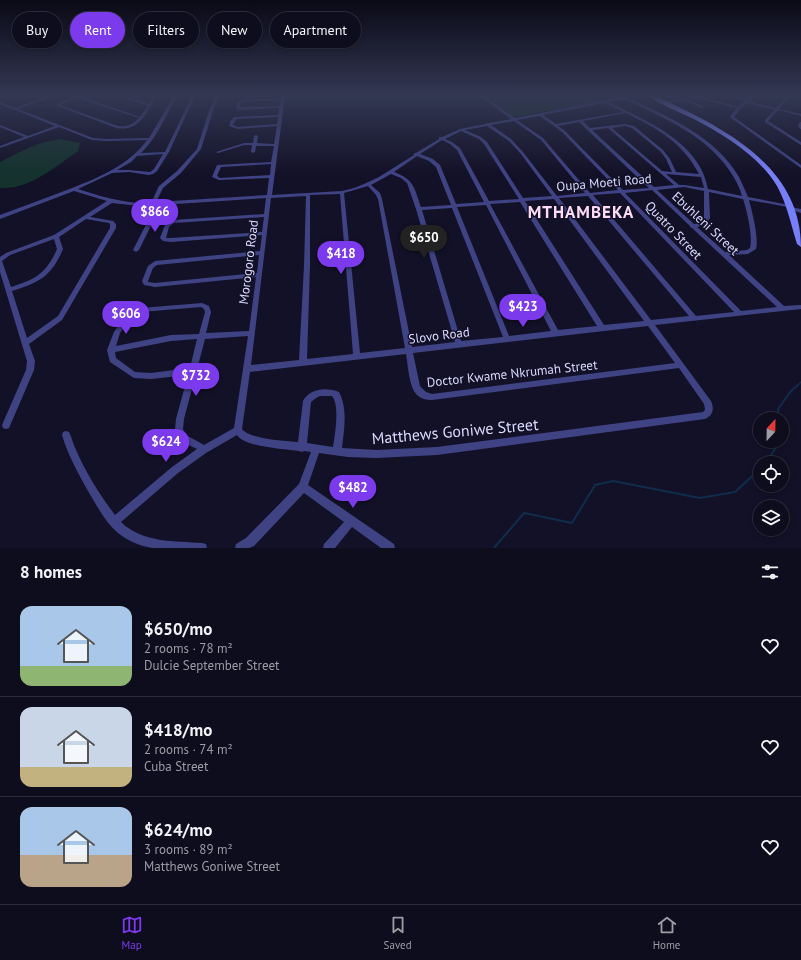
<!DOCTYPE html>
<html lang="en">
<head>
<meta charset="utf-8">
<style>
  :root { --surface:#0e0d1e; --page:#171627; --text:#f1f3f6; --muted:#9b9ca4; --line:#2e2d3c; --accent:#7c3aed }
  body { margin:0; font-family:"PT Sans",sans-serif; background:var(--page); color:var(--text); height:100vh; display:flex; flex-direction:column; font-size:15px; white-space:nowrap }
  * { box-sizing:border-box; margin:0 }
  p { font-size:13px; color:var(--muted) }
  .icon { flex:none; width:22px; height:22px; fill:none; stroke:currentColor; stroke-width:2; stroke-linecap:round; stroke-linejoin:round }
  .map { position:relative; height:548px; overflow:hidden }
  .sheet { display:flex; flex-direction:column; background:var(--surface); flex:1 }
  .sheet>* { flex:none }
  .guide { position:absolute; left:12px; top:12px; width:400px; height:36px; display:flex; gap:8px }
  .needle { width:26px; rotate:22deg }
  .tools { position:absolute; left:753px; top:412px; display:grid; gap:8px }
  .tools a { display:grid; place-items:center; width:36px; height:36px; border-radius:50%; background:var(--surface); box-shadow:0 2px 6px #0003,0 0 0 1px var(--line); font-size:20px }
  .price { position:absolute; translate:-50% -34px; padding:0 9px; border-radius:14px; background:var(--accent); color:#fff; font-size:13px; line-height:26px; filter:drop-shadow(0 1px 2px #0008) }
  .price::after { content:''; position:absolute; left:50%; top:24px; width:12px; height:9px; margin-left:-6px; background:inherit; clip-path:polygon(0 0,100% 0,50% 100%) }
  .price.current { background:#222; color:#fff }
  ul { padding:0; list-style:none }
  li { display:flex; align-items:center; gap:12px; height:100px; padding:0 20px }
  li+li { border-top:1px solid var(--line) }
  li span { display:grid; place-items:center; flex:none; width:112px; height:80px; border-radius:12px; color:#555 }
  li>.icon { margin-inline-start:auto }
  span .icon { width:48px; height:48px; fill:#fffc; stroke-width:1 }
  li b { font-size:17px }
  h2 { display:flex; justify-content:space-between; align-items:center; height:48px; padding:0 20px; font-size:17px }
  .pill { padding:0 14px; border-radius:18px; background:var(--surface); box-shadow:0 2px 6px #0003,0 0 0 1px var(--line); font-size:14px; line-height:36px }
  .pill.current { background:var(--accent); color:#fff }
  .tabs { display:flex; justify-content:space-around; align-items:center; height:56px; border-top:1px solid var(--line); background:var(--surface); font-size:11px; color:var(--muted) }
  .tabs a { display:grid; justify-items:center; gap:2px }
  .tabs .current { color:var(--accent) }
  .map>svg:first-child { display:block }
  .green { fill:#15322e }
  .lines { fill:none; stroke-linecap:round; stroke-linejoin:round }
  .stream-far1 { stroke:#112d4c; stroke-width:1.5 }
  .stream { stroke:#112d4c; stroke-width:2 }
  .street { fill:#3f4384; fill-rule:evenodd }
  .secondary { fill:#767ff8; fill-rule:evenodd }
  .labels { text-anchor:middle; stroke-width:3; stroke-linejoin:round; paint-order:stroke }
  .street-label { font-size:13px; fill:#dbdafd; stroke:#131128 }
  .near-street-label { font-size:16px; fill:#dbdafd; stroke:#131128 }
  .district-label { font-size:17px; font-weight:bold; letter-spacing:1px; fill:#fddcf4; stroke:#131128 }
</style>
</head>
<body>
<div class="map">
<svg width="801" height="548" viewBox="0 0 801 548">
  <rect width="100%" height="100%" fill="#131128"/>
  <g class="green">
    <path d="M 485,96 L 620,96 L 621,97 L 514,117 Z"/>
    <path d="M 61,139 L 80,143 L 78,151 C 55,167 29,190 0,188 L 0,162 C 21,151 37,142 61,139 Z"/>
  </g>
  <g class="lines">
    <path class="stream-far1" d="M 797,386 L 801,382"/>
    <g class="stream">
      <path d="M 779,419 L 778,409 L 791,391 L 798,385"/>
      <path d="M 765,463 L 781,441"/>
      <path d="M 494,548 L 524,513 L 572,523 L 595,485 L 613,481 L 700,498 L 735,492 L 760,469"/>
    </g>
    <g class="street">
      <path d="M 48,96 L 54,96 L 18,109 L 93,138 L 106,139 L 149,138 L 174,96 L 177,96 C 166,115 157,138 141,153 L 165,152 L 192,96 L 195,96 L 169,152 L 157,171 L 153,174 L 149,175 L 129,172 L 112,173 L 78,189 C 102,197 126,204 151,203 L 159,186 L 177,171 L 197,149 L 210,108 L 216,96 L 219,96 L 214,108 L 201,149 L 181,173 L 163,188 L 156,202 L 267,195 L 269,178 L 219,180 L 212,177 L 217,165 L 271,162 L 274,146 L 256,146 L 255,152 L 253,153 L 251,152 L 252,145 L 244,145 L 218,153 L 216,152 L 244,143 L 253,143 L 254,136 L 256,135 L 258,136 L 257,143 L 274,144 L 277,126 L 238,129 L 229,126 L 231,120 L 235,117 L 278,115 L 279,108 L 240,110 L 236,109 L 237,103 L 241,100 L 281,98 L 281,96 L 285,96 L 272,195 L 342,191 L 354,188 L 364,184 L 379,177 L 414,155 L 414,153 L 416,153 L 439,139 L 439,137 L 442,137 L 460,129 L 485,124 L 487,123 L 489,123 L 511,119 L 480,96 L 484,96 L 515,118 L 626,96 L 634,96 L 628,98 C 669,117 715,136 739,177 C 742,183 745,190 748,197 L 789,205 L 791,205 L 791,207 L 801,209 L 801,213 L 788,209 L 788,207 L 749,200 C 752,211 759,238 756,249 L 748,254 L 729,255 L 784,306 L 801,305 L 801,309 L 655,325 L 711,401 C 714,408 714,415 705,419 L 437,455 L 376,458 L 348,457 L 319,453 L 308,485 L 394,544 L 395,548 L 381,548 L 352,527 L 335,548 L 323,548 L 324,544 L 344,522 L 304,493 L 254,546 L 249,548 L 235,548 L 236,544 L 246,538 L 299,484 L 311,452 L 304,451 L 302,452 L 299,451 C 285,449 244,447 237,435 L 206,453 L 178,473 L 121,522 C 142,543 175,541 202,543 L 206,544 L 207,548 L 152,548 C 140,546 128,541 118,533 C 105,522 97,506 88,491 C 78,473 68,455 62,435 L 63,432 L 66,431 L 69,432 C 72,438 73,444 76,450 C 86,473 100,495 115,515 L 172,467 L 197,449 L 180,441 L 175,429 L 176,419 L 188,375 L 151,379 L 134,378 L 110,362 L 107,350 L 114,332 L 129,310 L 141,308 L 202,303 L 209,306 L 211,312 L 206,333 L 249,331 L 256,277 L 155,287 L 144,285 L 142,281 L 148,266 L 155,261 L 260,251 L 262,235 L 171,242 L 163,241 L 160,238 L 165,225 L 173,220 L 264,214 L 266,198 L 161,205 L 139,250 L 136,252 L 133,250 L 156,205 L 139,206 L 112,203 L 90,217 L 113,221 L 116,224 L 116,228 L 62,320 L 29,344 L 35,361 L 34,370 L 9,428 L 6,429 L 3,428 L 2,425 L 26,370 L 27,361 L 0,272 L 0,257 L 6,253 L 54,235 L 107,201 L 74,191 L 0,219 L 0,215 C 24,206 49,197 72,188 C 100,177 129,165 147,140 L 106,141 L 92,140 L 59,127 L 0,148 L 0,146 L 24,137 L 0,127 L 0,125 L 28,136 L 55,126 L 0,104 L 0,102 L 15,108 ZM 624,99 C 664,118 709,136 733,176 C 737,182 740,189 742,196 L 708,189 C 700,142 647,121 608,102 ZM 281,100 L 280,106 L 239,107 L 242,102 ZM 605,103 L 623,112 L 556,124 L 543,115 ZM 626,113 C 658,129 682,142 699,174 L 676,172 L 670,159 L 663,150 L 634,126 L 625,124 L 590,128 L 583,121 ZM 540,116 L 562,132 L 618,190 L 590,193 L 543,138 L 517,120 ZM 278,117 L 277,124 L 238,127 L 233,125 L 235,121 L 237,119 ZM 514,121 L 541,140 L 585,193 L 557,196 L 523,152 L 511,139 L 491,125 ZM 579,122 L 649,188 L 623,190 L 564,130 L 558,126 ZM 487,126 L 509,141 L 521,154 L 552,196 L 523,198 L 487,142 L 481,137 L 465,130 ZM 625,126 L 632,128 L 661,152 L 666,159 L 672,172 L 662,171 L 612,128 ZM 608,128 L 674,185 L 654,187 L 592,130 ZM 461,131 L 479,139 L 484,144 L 519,199 L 489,201 L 460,148 L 452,142 L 445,139 ZM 442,140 L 450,144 L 457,150 L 484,202 L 456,204 L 440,165 L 433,159 L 420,154 ZM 163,154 L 154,169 L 150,172 L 129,170 L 117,170 L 131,162 L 137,156 ZM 417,156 L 429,161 L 436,167 L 451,205 L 421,207 C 414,188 415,180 394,172 ZM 271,164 L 270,175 L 220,178 L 217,176 L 221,167 ZM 391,174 L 401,178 L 407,183 L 416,209 L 455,342 L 412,347 L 382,199 L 380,193 L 371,185 ZM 666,174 L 701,177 L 704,188 L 684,185 L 679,185 ZM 368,186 L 376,195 L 378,199 L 405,348 L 360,353 L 344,193 ZM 684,187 L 704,191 L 704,218 L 701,223 L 694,224 L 657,190 ZM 652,190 L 690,226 L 690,227 L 692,228 L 777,307 L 741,311 L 625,193 ZM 709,192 L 743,199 C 747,210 753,237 750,248 L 747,250 L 725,252 L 697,227 L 705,225 L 710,218 ZM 620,193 L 734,312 L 696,316 L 593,195 ZM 340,194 L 353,354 L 307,359 L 310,266 L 310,195 ZM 306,196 L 304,266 L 299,360 L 251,365 L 271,198 ZM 588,196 L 689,316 L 651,320 L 559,198 ZM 554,199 L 644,321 L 604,325 L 525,201 ZM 520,202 L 597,326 L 558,330 L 490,204 ZM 486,205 L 551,331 L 509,336 L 457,207 ZM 452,208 L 503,337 L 461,341 L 422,210 ZM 264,217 L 262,232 L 171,238 L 166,238 L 169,227 L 174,223 ZM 86,219 L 109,223 L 110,224 L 110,228 L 58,316 L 27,338 L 12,291 C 40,282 51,277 63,249 L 59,237 ZM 54,239 L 57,249 C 46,274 36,279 11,287 L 2,261 L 10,255 ZM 259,255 L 257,273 L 155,283 L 148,282 L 148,281 L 153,268 L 157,265 ZM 201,307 L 204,309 L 205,312 L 199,334 L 171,335 L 116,346 L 120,333 L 133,314 L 141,312 ZM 648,326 L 675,363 L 432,394 L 426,392 L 420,386 L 413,353 ZM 248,336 L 234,428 L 204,445 L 186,435 L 183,429 L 184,419 L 205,339 ZM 197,339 L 190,368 L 151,373 L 135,372 L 116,358 L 115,352 L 171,341 ZM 406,354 C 408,365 409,387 417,395 C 421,399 427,400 432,400 L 679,368 L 704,404 L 705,410 L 703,412 L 437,447 L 376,450 L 342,448 C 344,430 348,409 339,392 C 327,387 310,388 303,401 L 298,442 C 285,441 249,439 242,429 L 250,372 ZM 320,396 L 332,396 C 340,405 335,435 333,447 L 307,443 L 311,402 L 316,398 Z"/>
      <path d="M 75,96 L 79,96 L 140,117 L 148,106 L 119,96 L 125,96 L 149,104 L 153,96 L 156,96 C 146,114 139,132 116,128 L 55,105 ZM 77,98 L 139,118 C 132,125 127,127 118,126 L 60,105 Z"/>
      <path d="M 694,96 L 699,96 L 738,107 L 745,101 L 729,96 L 736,96 L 747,100 L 751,96 L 755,96 L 750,102 L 776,108 L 787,96 L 790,96 L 779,109 L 801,114 L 801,116 L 778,110 L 768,121 L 801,142 L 801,145 L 765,122 L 765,120 L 775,110 L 747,103 L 740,109 L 734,117 L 801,165 L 801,168 L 731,118 L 730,117 L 737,108 L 697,98 L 688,100 L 703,106 L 703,108 L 701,108 L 684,100 L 664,104 L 662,103 L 683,98 Z"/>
      <path d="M 800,122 L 801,122 L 801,129 L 800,129 L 798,126 Z"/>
    </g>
    <path class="secondary" d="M 648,96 L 655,96 C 720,126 801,164 801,247 L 797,244 C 791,225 787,204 777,186 C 758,155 723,134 692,118 C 677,111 661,105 648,96 Z"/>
  </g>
  <linearGradient id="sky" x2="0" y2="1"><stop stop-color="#0a0916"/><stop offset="0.55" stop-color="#333853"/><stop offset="1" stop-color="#333853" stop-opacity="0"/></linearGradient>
  <rect width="801" height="173" fill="url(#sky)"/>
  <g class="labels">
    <g class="street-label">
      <text transform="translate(604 182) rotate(-5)" y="5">Oupa Moeti Road</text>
      <text transform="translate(706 223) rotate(43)" y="5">Ebuhleni Street</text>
      <text transform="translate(674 230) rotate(46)" y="5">Quatro Street</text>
      <text transform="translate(248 262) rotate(-83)" y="5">Morogoro Road</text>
      <text transform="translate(439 335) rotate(-7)" y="5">Slovo Road</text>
      <text transform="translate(512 373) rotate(-6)" y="5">Doctor Kwame Nkrumah Street</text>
    </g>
    <g class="near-street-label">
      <text transform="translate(455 431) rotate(-5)" y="6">Matthews Goniwe Street</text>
    </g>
    <g class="district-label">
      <text x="581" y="218">MTHAMBEKA</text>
    </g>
  </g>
</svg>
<div class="tools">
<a><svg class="needle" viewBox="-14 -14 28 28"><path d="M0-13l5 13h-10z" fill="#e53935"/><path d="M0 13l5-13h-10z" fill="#9b9ca4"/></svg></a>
<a><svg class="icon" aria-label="locate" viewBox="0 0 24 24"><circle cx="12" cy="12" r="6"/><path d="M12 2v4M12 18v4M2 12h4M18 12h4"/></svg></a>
<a><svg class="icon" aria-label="layers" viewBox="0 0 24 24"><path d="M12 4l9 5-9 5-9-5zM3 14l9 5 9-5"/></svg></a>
</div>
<b class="price" style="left:155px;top:233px">$866</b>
<b class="price current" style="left:424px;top:259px">$650</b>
<b class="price" style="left:341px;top:275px">$418</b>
<b class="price" style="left:523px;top:328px">$423</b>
<b class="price" style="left:126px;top:335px">$606</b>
<b class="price" style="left:196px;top:397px">$732</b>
<b class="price" style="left:166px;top:463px">$624</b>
<b class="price" style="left:353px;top:509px">$482</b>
<div class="guide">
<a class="pill">Buy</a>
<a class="pill current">Rent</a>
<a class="pill">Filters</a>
<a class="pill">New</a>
<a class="pill">Apartment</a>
</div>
</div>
<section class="sheet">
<h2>8 homes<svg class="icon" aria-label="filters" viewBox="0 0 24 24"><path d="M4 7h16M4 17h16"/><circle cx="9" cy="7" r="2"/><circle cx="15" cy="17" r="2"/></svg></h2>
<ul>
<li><span style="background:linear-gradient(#a9c7e8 75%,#8fb573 0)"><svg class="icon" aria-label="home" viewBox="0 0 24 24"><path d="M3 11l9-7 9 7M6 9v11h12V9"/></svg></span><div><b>$650/mo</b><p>2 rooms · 78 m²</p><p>Dulcie September Street</p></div><svg class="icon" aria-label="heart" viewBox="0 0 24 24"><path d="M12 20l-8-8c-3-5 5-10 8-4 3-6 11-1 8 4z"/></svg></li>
<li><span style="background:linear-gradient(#c9d6e8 75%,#c2b280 0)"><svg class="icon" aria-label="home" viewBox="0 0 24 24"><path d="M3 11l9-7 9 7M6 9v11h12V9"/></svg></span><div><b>$418/mo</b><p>2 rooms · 74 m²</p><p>Cuba Street</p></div><svg class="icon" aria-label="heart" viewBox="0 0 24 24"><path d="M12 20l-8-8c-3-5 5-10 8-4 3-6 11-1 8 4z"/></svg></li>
<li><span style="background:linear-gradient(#a9c7e8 60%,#b9a48a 0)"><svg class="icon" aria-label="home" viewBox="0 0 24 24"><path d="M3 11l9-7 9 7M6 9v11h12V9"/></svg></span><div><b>$624/mo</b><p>3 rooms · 89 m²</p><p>Matthews Goniwe Street</p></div><svg class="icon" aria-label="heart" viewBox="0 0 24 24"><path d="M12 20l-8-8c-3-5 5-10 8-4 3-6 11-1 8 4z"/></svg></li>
</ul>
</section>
<nav class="tabs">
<a class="current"><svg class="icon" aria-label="map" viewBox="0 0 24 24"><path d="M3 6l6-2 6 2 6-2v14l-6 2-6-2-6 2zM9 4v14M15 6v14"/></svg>Map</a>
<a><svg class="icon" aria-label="saved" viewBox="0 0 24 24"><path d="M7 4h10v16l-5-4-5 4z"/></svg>Saved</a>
<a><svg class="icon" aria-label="home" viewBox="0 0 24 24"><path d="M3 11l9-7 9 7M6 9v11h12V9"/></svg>Home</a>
</nav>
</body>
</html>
